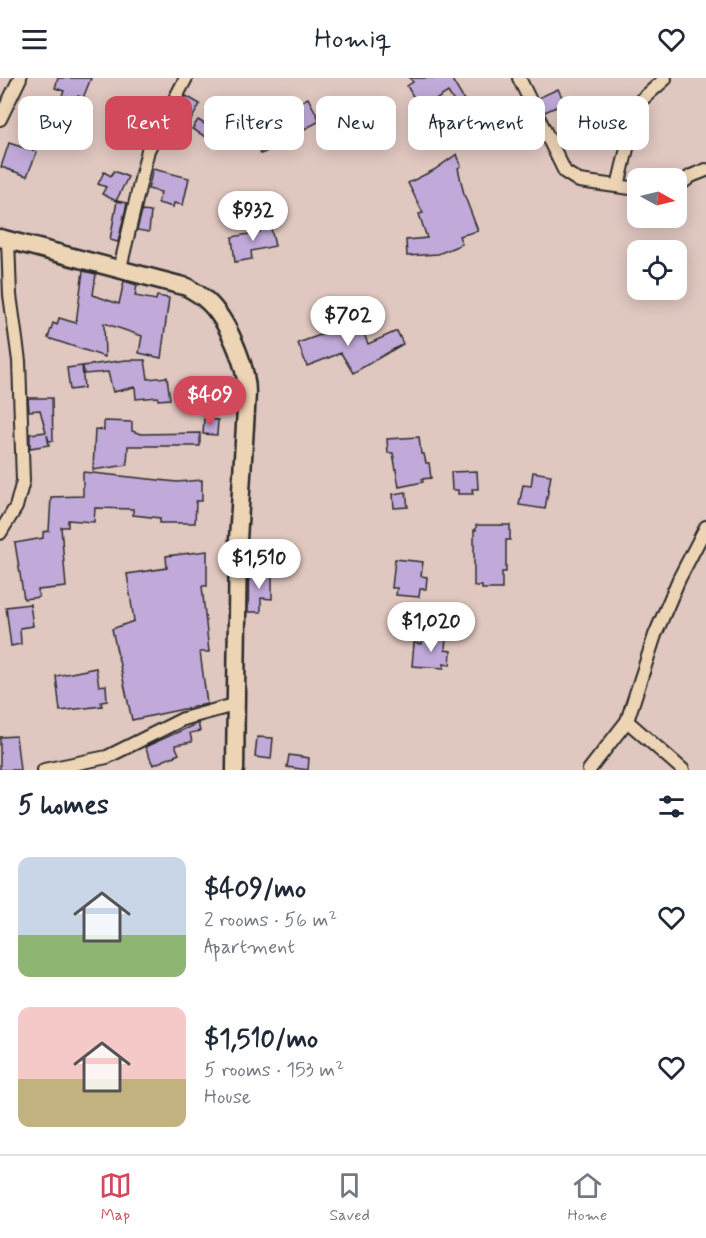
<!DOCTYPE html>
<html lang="en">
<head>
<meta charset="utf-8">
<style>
  :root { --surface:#fff; --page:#f6f6f7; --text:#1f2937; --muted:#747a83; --line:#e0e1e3; --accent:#d1495b }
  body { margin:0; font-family:Mynerve,sans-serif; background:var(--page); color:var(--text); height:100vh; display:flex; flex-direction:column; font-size:22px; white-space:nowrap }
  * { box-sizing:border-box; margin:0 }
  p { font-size:20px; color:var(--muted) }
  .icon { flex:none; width:33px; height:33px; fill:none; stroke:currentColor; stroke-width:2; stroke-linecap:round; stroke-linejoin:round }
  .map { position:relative; height:692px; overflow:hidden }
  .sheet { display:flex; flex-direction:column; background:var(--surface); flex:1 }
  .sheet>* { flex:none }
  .banner { position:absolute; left:18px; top:18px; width:670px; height:54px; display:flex; gap:12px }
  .needle { width:39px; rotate:98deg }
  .buttons { position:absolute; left:627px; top:90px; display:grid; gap:12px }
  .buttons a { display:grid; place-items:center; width:60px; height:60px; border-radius:12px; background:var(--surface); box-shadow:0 3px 15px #0003; font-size:30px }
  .price { position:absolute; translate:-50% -51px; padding:0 14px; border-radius:21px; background:#fff; color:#222; font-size:20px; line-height:39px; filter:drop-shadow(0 2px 3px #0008) }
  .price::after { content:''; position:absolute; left:50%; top:36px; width:18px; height:14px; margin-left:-9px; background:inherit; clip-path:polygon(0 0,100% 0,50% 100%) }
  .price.current { background:var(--accent); color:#fff }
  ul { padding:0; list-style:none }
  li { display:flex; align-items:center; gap:18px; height:150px; padding:0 18px }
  li span { display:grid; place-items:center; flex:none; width:168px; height:120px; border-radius:12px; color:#555 }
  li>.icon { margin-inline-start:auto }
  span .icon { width:72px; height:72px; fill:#fffc; stroke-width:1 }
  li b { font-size:26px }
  h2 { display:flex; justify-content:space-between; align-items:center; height:72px; padding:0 18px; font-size:26px }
  .chip { padding:0 21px; border-radius:12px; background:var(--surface); box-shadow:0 3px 15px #0003; font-size:21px; line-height:54px }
  .chip.current { background:var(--accent); color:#fff }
  header { display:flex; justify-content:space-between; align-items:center; height:78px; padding:0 18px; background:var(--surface); font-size:27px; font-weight:600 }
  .tabs { display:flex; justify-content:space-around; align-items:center; height:84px; border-top:2px solid var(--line); background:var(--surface); font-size:16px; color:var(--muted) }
  .tabs a { display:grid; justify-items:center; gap:3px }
  .tabs .current { color:var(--accent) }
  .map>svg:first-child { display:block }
  .building { fill:#c1aad9; stroke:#2b2b2b; stroke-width:1.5 }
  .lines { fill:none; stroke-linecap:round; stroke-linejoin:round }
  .street-casing { stroke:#2b2b2b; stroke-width:16 }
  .secondary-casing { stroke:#2b2b2b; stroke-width:21 }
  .street { stroke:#edd4b5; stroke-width:12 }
  .secondary { stroke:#edd4b5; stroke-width:16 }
</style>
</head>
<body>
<header><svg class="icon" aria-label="menu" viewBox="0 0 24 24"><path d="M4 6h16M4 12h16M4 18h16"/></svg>Homiq<svg class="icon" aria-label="heart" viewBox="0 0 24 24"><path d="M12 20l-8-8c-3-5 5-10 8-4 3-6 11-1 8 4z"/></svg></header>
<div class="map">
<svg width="706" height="692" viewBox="0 0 706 692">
  <rect width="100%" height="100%" fill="#e0c7c0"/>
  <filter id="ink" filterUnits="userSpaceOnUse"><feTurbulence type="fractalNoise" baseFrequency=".0167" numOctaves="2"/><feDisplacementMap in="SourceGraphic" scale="12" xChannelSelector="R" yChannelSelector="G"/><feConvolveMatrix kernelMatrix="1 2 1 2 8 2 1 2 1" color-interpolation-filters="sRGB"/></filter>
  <g filter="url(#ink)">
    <g class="building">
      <path d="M 58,0 L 91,0 L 83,20 L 78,18 L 66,47 L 52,41 L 64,13 L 55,10 Z"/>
      <path d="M 410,0 L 451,0 L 467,27 L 459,32 L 448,14 L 429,26 L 434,33 L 425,39 L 407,8 L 413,4 Z"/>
      <path d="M 558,11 L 565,25 L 545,34 L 538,20 Z"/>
      <path d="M 186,18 L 200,26 L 191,42 L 178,34 Z"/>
      <path d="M 308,20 L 320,43 L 291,58 L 290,55 L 268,64 L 272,71 L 261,76 L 250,51 L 282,39 L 280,35 Z"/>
      <path d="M 198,42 L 220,55 L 215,64 L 192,51 Z"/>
      <path d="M 9,65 L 37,74 L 27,98 L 1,89 Z"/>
      <path d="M 457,76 L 461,88 L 458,90 L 464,116 L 478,153 L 459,158 L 462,166 L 438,176 L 407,178 L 406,162 L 427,160 L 419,136 L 423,135 L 408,105 L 434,92 Z"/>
      <path d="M 153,91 L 189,100 L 183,127 L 174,125 L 173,129 L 158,125 L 161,114 L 148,111 Z"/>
      <path d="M 114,93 L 128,99 L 116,123 L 102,116 L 106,109 L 98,106 L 104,94 L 111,98 Z"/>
      <path d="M 117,123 L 127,125 L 118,164 L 110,162 Z"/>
      <path d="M 142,133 L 151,134 L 149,154 L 137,152 Z"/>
      <path d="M 269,142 L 275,168 L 251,173 L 252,181 L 235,184 L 232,159 L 260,154 L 258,144 Z"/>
      <path d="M 83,193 L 96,196 L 93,217 L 119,226 L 124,203 L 137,207 L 135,218 L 156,222 L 157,218 L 169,220 L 161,280 L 139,275 L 142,258 L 104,245 L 105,279 L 48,260 L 53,245 L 57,247 L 59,240 L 76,245 Z"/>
      <path d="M 359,243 L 368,266 L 397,253 L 403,266 L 353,295 L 341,275 L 307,288 L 298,265 Z"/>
      <path d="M 126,282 L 145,282 L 148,301 L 167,299 L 170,321 L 158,322 L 158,319 L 136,321 L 135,309 L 113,314 L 108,294 L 84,296 L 83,288 Z"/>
      <path d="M 82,288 L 84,310 L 70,312 L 67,290 Z"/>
      <path d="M 28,320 L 52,320 L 53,363 L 49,363 L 47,357 L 49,367 L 30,370 L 30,356 L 46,354 L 40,332 L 29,333 Z"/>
      <path d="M 204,341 L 218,342 L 217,357 L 203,356 Z"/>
      <path d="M 104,343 L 132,344 L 132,353 L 141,356 L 200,355 L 200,368 L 128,368 L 127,387 L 93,392 L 95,351 L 104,352 Z"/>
      <path d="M 419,359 L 421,376 L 424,376 L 426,385 L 429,385 L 431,400 L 422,401 L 423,404 L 399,409 L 393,375 L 388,375 L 387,361 Z"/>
      <path d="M 477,393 L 478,411 L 472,411 L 473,416 L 458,416 L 458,412 L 452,412 L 451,394 Z"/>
      <path d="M 83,394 L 177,404 L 202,402 L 202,423 L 196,423 L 195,445 L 160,445 L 160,440 L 133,437 L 133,431 L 95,430 L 94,444 L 68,442 L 68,449 L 61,449 L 66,509 L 38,512 L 39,519 L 24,521 L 15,465 L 43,460 L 43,454 L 49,453 L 51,419 L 83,418 Z"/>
      <path d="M 533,394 L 551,397 L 545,431 L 519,427 L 523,407 L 531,408 Z"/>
      <path d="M 406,414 L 408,429 L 394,430 L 393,416 Z"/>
      <path d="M 476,447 L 510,447 L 510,462 L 506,462 L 506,494 L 502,494 L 502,511 L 482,511 L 482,508 L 474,508 L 474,452 L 476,452 Z"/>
      <path d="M 207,473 L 207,508 L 202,508 L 209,574 L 200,574 L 207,626 L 132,642 L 112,551 L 134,543 L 127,496 L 167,490 L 166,478 Z"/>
      <path d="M 395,481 L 423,484 L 421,498 L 427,499 L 426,511 L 420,511 L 419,519 L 396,517 L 397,510 L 392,510 Z"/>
      <path d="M 249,494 L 272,494 L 272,521 L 261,520 L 261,534 L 248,534 Z"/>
      <path d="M 30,526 L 33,548 L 20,550 L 21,566 L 11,568 L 6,529 Z"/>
      <path d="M 422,557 L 446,559 L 445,572 L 451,573 L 450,587 L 444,586 L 444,590 L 412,588 L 414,565 L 422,566 Z"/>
      <path d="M 96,590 L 99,608 L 106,607 L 107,623 L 101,624 L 102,628 L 60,633 L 56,598 Z"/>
      <path d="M 198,645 L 200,653 L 190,655 L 192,664 L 175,667 L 179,676 L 153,687 L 145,669 Z"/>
      <path d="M 16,658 L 20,692 L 0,692 L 0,659 Z"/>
      <path d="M 257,659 L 273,660 L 271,681 L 255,679 Z"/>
      <path d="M 289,677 L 309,680 L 308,692 L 287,689 Z"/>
    </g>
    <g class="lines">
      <defs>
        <g id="street">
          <path d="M 519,0 L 565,94 L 579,103 L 638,111"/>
          <path d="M 0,41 L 20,0"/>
          <path d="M 618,108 L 638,25 L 665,1"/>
          <path d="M 676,110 L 691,98 L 706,92"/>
          <path d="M 120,190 L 148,72 L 186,0"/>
          <path d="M 0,455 L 16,429 L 23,403 L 19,283 L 10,217 L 8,162"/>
          <path d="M 627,643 L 683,692"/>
          <path d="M 44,692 L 107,679 L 183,641 L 234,627"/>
          <path d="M 589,692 L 627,643 L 655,557 L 679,501 L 706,449"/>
        </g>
        <path id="secondary" d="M 0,160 L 187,209 C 193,213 201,217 206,222 C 227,240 247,288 247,315 L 238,462 L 235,692"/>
      </defs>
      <use href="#street" class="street-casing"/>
      <use href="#secondary" class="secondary-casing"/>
      <use href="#street" class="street"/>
      <use href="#secondary" class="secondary"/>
    </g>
  </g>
</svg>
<div class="buttons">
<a><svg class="needle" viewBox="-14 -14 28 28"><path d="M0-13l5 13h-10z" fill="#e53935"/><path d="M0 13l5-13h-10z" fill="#747a83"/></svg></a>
<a><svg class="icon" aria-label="locate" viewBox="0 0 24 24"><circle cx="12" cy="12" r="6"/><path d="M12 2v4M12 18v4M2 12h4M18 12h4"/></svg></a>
</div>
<b class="price" style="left:253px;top:164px">$932</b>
<b class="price" style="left:348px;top:269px">$702</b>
<b class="price current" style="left:210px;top:349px">$409</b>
<b class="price" style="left:259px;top:512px">$1,510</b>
<b class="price" style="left:431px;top:575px">$1,020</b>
<div class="banner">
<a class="chip">Buy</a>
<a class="chip current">Rent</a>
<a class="chip">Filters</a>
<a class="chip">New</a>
<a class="chip">Apartment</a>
<a class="chip">House</a>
</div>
</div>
<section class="sheet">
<h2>5 homes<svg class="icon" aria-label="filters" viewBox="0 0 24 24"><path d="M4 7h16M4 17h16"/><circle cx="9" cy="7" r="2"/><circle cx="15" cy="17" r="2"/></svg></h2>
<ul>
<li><span style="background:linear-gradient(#c9d6e8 65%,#8fb573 0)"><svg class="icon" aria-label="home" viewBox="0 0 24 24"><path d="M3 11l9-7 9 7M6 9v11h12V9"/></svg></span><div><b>$409/mo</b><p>2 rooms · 56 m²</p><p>Apartment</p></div><svg class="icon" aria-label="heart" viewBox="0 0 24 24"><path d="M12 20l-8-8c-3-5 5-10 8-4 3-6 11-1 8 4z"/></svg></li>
<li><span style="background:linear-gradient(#f6c9c9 60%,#c2b280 0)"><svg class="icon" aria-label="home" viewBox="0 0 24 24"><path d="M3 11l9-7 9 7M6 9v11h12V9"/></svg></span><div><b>$1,510/mo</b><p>5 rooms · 153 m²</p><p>House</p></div><svg class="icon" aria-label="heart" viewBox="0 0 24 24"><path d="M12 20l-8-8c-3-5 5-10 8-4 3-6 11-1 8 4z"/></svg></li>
</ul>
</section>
<nav class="tabs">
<a class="current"><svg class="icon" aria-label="map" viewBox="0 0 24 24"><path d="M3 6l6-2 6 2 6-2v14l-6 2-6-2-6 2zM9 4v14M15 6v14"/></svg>Map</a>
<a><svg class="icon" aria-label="saved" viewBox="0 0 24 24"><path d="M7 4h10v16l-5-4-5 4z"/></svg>Saved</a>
<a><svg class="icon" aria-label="home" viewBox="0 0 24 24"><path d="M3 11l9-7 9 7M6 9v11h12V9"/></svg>Home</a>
</nav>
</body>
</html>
